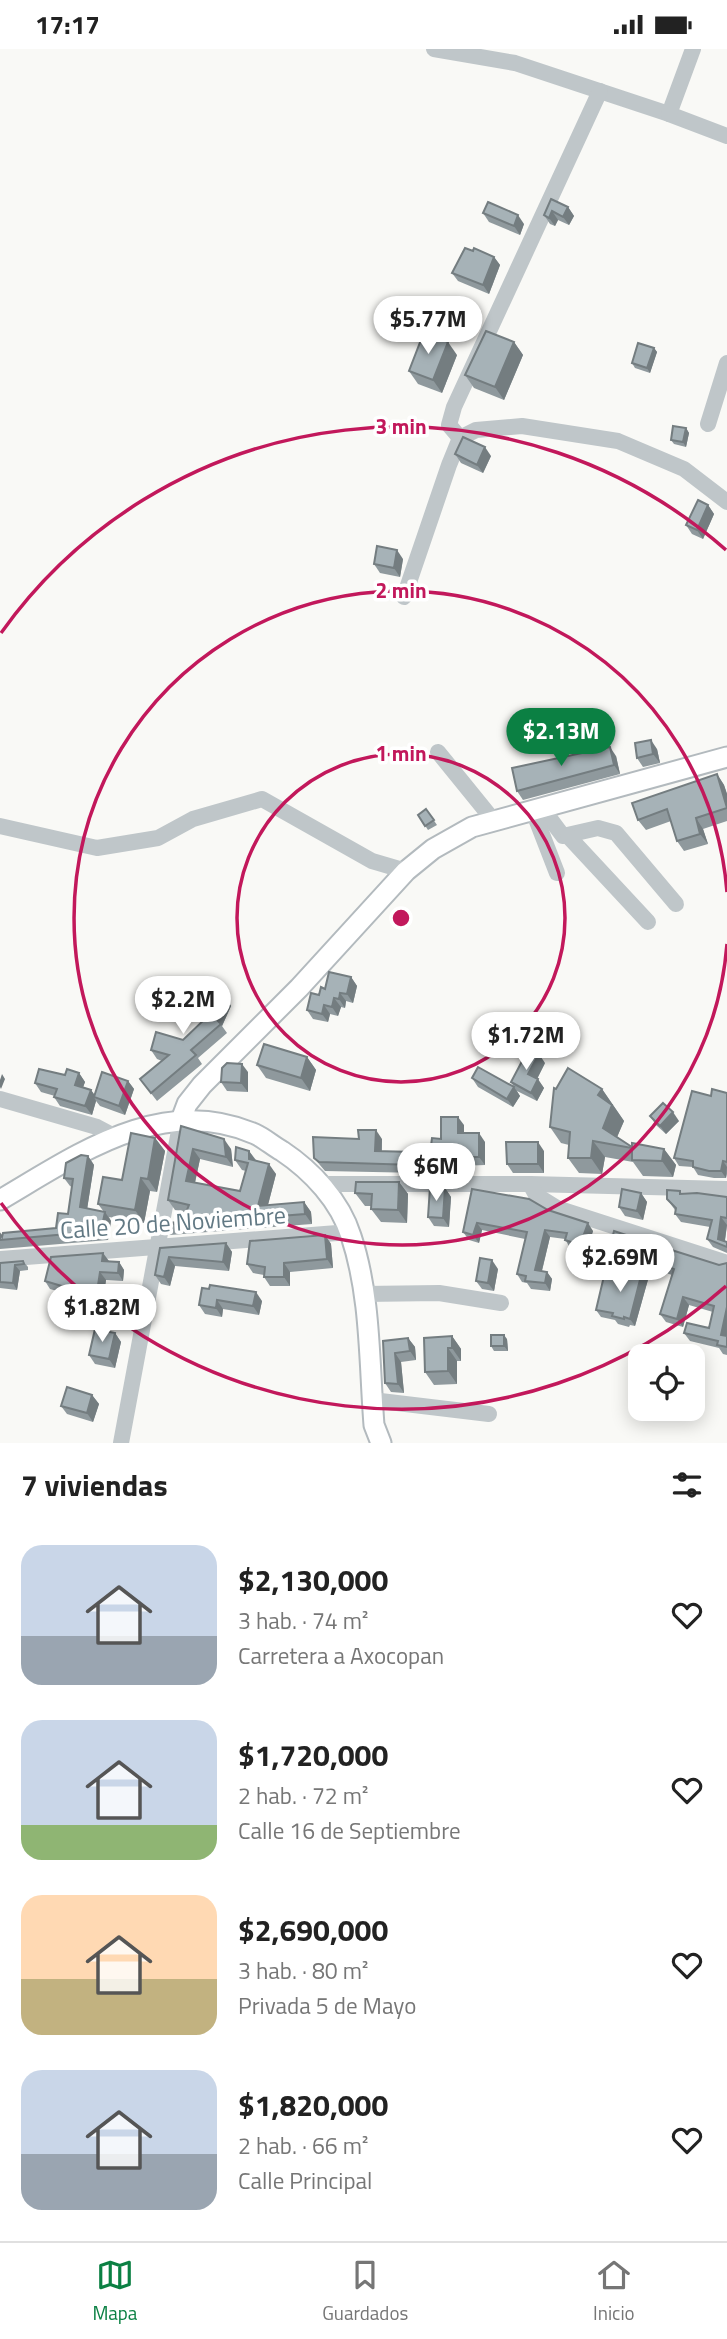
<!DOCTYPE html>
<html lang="es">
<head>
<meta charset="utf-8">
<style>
  :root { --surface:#fff; --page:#f6f6f6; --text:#222; --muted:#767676; --line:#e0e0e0; --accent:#0b8043 }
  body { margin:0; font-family:"Titillium Web",sans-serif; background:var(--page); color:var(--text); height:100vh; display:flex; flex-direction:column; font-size:26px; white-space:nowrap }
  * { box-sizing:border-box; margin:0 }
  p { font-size:23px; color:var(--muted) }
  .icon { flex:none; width:38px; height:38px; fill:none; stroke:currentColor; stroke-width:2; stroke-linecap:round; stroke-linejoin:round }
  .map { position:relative; height:1394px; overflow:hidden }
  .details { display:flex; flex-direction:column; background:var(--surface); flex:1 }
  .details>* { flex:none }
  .tools { position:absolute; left:628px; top:1295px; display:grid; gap:14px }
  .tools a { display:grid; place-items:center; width:77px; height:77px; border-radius:14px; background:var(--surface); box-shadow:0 4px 18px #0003; font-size:35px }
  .price { position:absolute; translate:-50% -60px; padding:0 16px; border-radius:24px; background:#fff; color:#222; font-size:23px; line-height:46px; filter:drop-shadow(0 2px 4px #0008) }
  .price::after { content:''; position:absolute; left:50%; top:42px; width:21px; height:16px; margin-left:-10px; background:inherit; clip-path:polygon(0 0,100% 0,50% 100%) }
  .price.selected { background:var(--accent); color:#fff }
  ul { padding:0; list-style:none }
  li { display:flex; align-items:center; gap:21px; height:175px; padding:0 21px }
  li span { display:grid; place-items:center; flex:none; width:196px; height:140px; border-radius:21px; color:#555 }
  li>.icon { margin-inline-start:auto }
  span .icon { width:84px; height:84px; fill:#fffc; stroke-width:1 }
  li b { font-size:30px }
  h2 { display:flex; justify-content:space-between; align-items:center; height:84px; padding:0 21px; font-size:30px }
  .status { display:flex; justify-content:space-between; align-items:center; height:49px; padding:0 35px; background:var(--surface); direction:ltr }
  .status svg { height:19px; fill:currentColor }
  .tabs { display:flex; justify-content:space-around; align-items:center; height:98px; border-top:2px solid var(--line); background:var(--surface); font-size:19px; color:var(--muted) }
  .tabs a { display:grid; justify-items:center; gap:4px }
  .tabs .selected { color:var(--accent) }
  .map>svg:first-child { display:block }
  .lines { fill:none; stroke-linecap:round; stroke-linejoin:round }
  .major-casing { stroke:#b3babe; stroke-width:23 }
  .minor { stroke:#bfc6c9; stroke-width:16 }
  .major { stroke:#fff; stroke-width:19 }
  .wall { fill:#8f999d }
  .shaded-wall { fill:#747d80 }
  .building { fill:#a6b2b7; stroke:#747d80; stroke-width:2 }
  .ring { fill:none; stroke:#c2185b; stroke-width:3.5 }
  .labels { text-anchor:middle; stroke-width:7; stroke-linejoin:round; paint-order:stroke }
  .street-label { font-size:24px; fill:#627984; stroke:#fff }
  .centre { fill:#c2185b; stroke:#fff; stroke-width:3.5 }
  .ring-label { font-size:21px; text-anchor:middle; font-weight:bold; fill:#c2185b; stroke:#fff; stroke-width:7; stroke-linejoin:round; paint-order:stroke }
</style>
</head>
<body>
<div class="status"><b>17:17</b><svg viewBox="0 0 49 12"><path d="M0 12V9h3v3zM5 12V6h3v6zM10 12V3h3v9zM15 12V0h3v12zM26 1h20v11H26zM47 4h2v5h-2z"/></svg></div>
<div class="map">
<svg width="727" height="1394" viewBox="0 0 727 1394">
  <rect width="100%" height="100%" fill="#f9f9f6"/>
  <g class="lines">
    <defs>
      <g id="major">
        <path d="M 181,1071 L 187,1055 L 202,1036 L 299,939 L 406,822 L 433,800 L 472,778 L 727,708"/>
        <path d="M 0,1151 C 77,1106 162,1044 255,1085 C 264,1089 273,1097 282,1102 C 312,1122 340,1152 351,1187 C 371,1247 369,1313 374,1376 L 381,1394"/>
      </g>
    </defs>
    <use href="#major" class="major-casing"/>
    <g class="minor">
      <path d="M 434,0 L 515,14 L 669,65 L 727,87"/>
      <path d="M 669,65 L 693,0"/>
      <path d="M 708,375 L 727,314"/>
      <path d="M 460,389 L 449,376 L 454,358 L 600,42"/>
      <path d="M 404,548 L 449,416 L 460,389 L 476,381 L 522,377 L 618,392 L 684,420 L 727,453"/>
      <path d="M 438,703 L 494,772"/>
      <path d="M 542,759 L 563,787 L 598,779 L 616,784 L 676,855"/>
      <path d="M 533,762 L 557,824"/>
      <path d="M 0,777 L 97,799 L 158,789 L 193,770 L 262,750 L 372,812 L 406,822"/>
      <path d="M 568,787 L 648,873"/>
      <path d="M 0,1050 L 97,1078 L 114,1087"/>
      <path d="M 321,1135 L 530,1135 L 727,1140"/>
      <path d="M 530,1135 L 536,1146 L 557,1159 L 727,1214"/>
      <path d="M 0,1210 L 350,1183"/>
      <path d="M 364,1245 L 439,1244 L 501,1254"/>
      <path d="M 372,1351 L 489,1365"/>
      <path d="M 121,1394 L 181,1071"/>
    </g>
    <use href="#major" class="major"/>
  </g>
  <g class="wall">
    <path d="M 568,158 L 574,167 L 569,176 L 558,171 L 555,177 L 550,175 L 544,166 Z"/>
    <path d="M 483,164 L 524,175 L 520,186 L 489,173 Z"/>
    <path d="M 494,208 L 500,216 L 489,245 L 458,232 L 452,224 Z"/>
    <path d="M 514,293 L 523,306 L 504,351 L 474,339 L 465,326 Z"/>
    <path d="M 654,299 L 657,303 L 650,324 L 635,319 L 632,314 Z"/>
    <path d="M 457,306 L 442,344 L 418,335 L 409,322 Z"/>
    <path d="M 686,379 L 689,384 L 686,398 L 674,395 L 671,391 Z"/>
    <path d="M 455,405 L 491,407 L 483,424 L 461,414 Z"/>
    <path d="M 708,456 L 714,465 L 703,490 L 692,485 L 686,476 Z"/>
    <path d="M 403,510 L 400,528 L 380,524 L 374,515 Z"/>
    <path d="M 657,700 L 660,714 L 643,718 L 637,709 Z"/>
    <path d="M 616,707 L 620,725 L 523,751 L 517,742 Z"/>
    <path d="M 717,725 L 724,736 L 727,745 L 727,772 L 703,780 L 708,795 L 684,802 L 677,792 L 671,772 L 646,781 L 638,771 Z"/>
    <path d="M 426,760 L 437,776 L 428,781 L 418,766 Z"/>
    <path d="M 351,928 L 357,937 L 353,954 L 346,952 L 345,959 L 341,958 L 338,967 L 330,965 L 328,973 L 313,970 L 307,961 L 319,946 L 325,940 Z"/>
    <path d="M 165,947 L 201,949 L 225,948 L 231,957 L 222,977 L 227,984 L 198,1009 L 202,1015 L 157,1052 L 140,1030 L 162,1012 L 157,1010 L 151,1001 L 183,991 L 205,971 L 171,956 Z"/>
    <path d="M 307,1008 L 316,1021 L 310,1042 L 266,1029 L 257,1016 Z"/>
    <path d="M 545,1014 L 537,1030 L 544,1039 L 537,1052 L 517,1042 L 520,1047 L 513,1058 L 478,1038 L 472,1029 L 514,1038 L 511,1033 Z"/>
    <path d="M 248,1023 L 248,1043 L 227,1042 L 221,1033 Z"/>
    <path d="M 79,1024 L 85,1033 L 83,1038 L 91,1041 L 94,1046 L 128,1032 L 134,1040 L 125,1066 L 100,1057 L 96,1052 L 92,1066 L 60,1057 L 54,1048 L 55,1047 L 41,1043 L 35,1034 Z"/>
    <path d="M 556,1040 L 602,1040 L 624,1072 L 617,1088 L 632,1098 L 664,1100 L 676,1116 L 673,1128 L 643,1127 L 633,1113 L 605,1108 L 602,1125 L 579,1124 L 568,1109 L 569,1096 L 561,1094 L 550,1078 Z"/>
    <path d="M 727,1044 L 727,1125 L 726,1129 L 714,1129 L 698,1126 L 693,1118 L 679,1117 L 674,1109 L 711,1047 Z"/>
    <path d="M 650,1067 L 679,1072 L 666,1085 L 656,1076 Z"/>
    <path d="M 464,1076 L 464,1084 L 485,1093 L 485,1116 L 459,1117 L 458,1124 L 435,1121 L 429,1112 L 441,1090 Z"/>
    <path d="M 181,1077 L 231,1100 L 233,1118 L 200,1110 L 195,1134 L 240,1142 L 246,1122 L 242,1121 L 235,1111 L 249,1102 L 256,1111 L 276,1125 L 268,1156 L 304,1153 L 311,1163 L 312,1175 L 170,1186 L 163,1176 L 182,1173 L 186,1164 L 175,1161 L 168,1151 Z"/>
    <path d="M 155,1089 L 165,1102 L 157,1143 L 150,1142 L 144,1174 L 109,1168 L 111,1172 L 108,1191 L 0,1200 L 0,1184 L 2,1187 L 56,1179 L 68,1165 L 72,1138 L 70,1137 L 64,1129 L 88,1107 L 94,1116 L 87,1160 L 104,1163 L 98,1155 L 122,1131 Z"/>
    <path d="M 359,1090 L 382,1090 L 382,1103 L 415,1103 L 421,1112 L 421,1124 L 325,1122 L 314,1109 Z"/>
    <path d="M 544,1102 L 544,1124 L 513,1124 L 507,1115 Z"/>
    <path d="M 399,1133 L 408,1145 L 407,1174 L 381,1173 L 371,1160 L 372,1157 L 365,1157 L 355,1144 Z"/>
    <path d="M 445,1139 L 451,1148 L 449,1178 L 434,1177 L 428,1168 Z"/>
    <path d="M 472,1140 L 548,1161 L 593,1182 L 586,1204 L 570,1199 L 565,1190 L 550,1188 L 542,1222 L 547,1223 L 552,1230 L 550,1242 L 531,1240 L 527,1234 L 522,1233 L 517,1225 L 525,1190 L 482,1181 L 479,1194 L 469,1191 L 463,1183 Z"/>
    <path d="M 680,1142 L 682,1145 L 727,1148 L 727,1176 L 725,1192 L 727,1193 L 727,1204 L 713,1198 L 707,1190 L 710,1178 L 681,1173 L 675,1165 L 675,1161 L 667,1150 Z"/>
    <path d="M 641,1144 L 647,1153 L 643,1171 L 625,1167 L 619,1158 Z"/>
    <path d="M 325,1186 L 331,1195 L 333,1219 L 290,1223 L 290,1237 L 270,1237 L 264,1228 L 264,1226 L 253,1224 L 247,1215 Z"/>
    <path d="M 629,1187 L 635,1195 L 632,1207 L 617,1202 L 611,1194 Z"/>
    <path d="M 226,1194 L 232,1203 L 229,1222 L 175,1217 L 170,1237 L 161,1235 L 155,1226 L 160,1199 Z"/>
    <path d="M 23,1212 L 28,1218 L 28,1221 L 20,1222 L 17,1241 L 0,1239 L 0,1214 Z"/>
    <path d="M 109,1212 L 119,1213 L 124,1221 L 123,1232 L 106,1231 L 103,1251 L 95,1250 L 92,1270 L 80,1268 L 75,1260 L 77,1252 L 74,1247 L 50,1240 L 45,1232 Z"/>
    <path d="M 657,1214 L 719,1216 L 727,1214 L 727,1306 L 723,1305 L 719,1299 L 690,1292 L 684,1284 L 709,1279 L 713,1263 L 689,1256 L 683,1278 L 666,1273 L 660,1265 L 672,1226 L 663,1223 Z"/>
    <path d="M 643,1219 L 649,1227 L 635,1277 L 630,1276 L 629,1278 L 618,1275 L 615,1271 L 601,1268 L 596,1261 Z"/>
    <path d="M 498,1220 L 494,1242 L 482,1240 L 476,1232 Z"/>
    <path d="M 209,1240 L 262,1252 L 259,1266 L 223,1260 L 222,1268 L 205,1265 L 199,1256 Z"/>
    <path d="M 115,1284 L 121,1293 L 115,1319 L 95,1315 L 89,1306 Z"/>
    <path d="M 452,1287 L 461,1300 L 461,1312 L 457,1312 L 457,1335 L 434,1336 L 425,1323 Z"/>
    <path d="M 408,1289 L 415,1298 L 416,1311 L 401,1313 L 404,1344 L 391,1343 L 385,1334 L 383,1292 Z"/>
    <path d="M 507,1290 L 508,1302 L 494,1302 L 491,1297 Z"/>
    <path d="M 92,1346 L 99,1355 L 93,1373 L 67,1365 L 61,1357 Z"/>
  </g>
  <g class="shaded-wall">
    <path d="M 568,158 L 574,167 L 569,176 L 563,168 Z"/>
    <path d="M 552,162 L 558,171 L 555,177 L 549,169 Z"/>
    <path d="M 518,166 L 524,175 L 520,186 L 514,177 Z"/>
    <path d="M 494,208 L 500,216 L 489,245 L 483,236 Z"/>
    <path d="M 448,293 L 457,306 L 442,344 L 433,331 Z"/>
    <path d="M 514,293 L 523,306 L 504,351 L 495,338 Z"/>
    <path d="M 654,299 L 657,303 L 650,324 L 647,319 Z"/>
    <path d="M 686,379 L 689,384 L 686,398 L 683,393 Z"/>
    <path d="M 485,398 L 491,407 L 483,424 L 477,416 Z"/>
    <path d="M 708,456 L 714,465 L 703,490 L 697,481 Z"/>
    <path d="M 397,501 L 403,510 L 400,528 L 394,519 Z"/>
    <path d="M 651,691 L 657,700 L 660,714 L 653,705 Z"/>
    <path d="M 610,698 L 616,707 L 620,725 L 614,716 Z"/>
    <path d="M 717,725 L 724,736 L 727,745 L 727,758 Z"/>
    <path d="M 696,769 L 703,780 L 708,795 L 700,785 Z"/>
    <path d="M 351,928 L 357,937 L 353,954 L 347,945 Z"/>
    <path d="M 340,944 L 346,952 L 345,959 L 339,950 Z"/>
    <path d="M 225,948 L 231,957 L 222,977 L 215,969 Z"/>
    <path d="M 334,949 L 341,958 L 338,967 L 332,958 Z"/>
    <path d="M 324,956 L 330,965 L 328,973 L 322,965 Z"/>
    <path d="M 539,1005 L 545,1014 L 535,1034 L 528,1025 Z"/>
    <path d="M 307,1008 L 316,1021 L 310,1042 L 301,1029 Z"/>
    <path d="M 242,1015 L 248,1023 L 248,1043 L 241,1034 Z"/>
    <path d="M 79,1024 L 85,1033 L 81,1044 L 75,1036 Z"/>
    <path d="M 2,1025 L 5,1030 L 1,1040 L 0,1038 L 0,1031 Z"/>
    <path d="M 538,1030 L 544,1039 L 537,1052 L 531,1044 Z"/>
    <path d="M 128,1032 L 134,1040 L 125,1066 L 119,1057 Z"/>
    <path d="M 514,1038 L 520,1047 L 513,1058 L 507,1050 Z"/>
    <path d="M 602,1040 L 624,1072 L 614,1095 L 603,1079 L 598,1046 Z"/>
    <path d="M 91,1041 L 97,1049 L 94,1048 L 96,1052 L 92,1066 L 85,1057 Z"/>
    <path d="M 673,1063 L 679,1072 L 666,1085 L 660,1077 Z"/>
    <path d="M 458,1068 L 464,1076 L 464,1093 L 458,1084 Z"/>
    <path d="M 376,1081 L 382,1090 L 381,1111 L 375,1102 Z"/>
    <path d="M 479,1084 L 485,1093 L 485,1116 L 479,1108 Z"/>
    <path d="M 155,1089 L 165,1102 L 157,1143 L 148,1130 Z"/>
    <path d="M 224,1090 L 231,1100 L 233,1118 L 226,1108 Z"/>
    <path d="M 593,1092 L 605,1108 L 602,1125 L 591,1109 Z"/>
    <path d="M 538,1093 L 544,1102 L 544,1124 L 538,1115 Z"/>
    <path d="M 193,1100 L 200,1110 L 193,1142 L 186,1132 Z"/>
    <path d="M 664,1100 L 676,1116 L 673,1128 L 662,1112 Z"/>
    <path d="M 249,1102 L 256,1112 L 249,1110 Z"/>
    <path d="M 415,1103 L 421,1112 L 421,1124 L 415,1116 Z"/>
    <path d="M 88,1107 L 94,1116 L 86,1167 L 80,1158 Z"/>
    <path d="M 453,1108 L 459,1117 L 458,1124 L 452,1115 Z"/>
    <path d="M 723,1112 L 727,1118 L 726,1129 L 721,1122 Z"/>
    <path d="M 269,1115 L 276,1125 L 265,1167 L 258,1157 Z"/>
    <path d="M 141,1129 L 150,1142 L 144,1174 L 135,1161 Z"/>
    <path d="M 399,1133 L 408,1145 L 407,1174 L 398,1161 Z"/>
    <path d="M 445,1139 L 451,1148 L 449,1178 L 443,1169 Z"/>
    <path d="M 641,1144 L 647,1153 L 643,1171 L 637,1162 Z"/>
    <path d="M 304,1153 L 311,1163 L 312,1175 L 305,1165 Z"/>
    <path d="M 105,1163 L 111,1172 L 108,1191 L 101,1182 Z"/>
    <path d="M 721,1168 L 727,1176 L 724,1197 L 718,1190 Z"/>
    <path d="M 477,1174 L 482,1181 L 479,1194 L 473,1186 Z"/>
    <path d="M 588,1174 L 593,1182 L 586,1204 L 580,1196 Z"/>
    <path d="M 545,1181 L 550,1188 L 540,1229 L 535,1221 Z"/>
    <path d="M 325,1186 L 331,1195 L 333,1219 L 327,1210 Z"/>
    <path d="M 629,1187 L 635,1195 L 632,1207 L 626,1198 Z"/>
    <path d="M 226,1194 L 232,1203 L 229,1222 L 223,1213 Z"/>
    <path d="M 103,1204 L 109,1212 L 102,1212 Z"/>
    <path d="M 169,1208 L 175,1217 L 170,1237 L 164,1228 Z"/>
    <path d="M 492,1211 L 498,1220 L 494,1242 L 488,1234 Z"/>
    <path d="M 119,1213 L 124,1221 L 123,1232 L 118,1224 Z"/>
    <path d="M 284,1214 L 290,1223 L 290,1237 L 284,1228 Z"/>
    <path d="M 15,1216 L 20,1222 L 17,1241 L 13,1234 Z"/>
    <path d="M 643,1219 L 649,1227 L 635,1277 L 630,1270 Z"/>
    <path d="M 100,1223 L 106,1231 L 103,1251 L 97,1243 Z"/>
    <path d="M 547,1223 L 552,1230 L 550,1242 L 545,1234 Z"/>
    <path d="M 89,1242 L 95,1250 L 92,1270 L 86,1262 Z"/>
    <path d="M 256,1243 L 262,1252 L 259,1266 L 253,1257 Z"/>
    <path d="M 683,1248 L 689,1256 L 683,1278 L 677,1270 Z"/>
    <path d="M 217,1251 L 223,1260 L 222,1268 L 216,1259 Z"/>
    <path d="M 727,1258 L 727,1292 L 721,1286 Z"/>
    <path d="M 115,1284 L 121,1293 L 115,1319 L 109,1310 Z"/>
    <path d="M 504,1286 L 507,1290 L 508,1302 L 504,1297 Z"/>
    <path d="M 452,1287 L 461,1300 L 461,1312 L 452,1299 Z"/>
    <path d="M 408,1289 L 415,1298 L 416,1311 L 410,1302 Z"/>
    <path d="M 448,1299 L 457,1312 L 457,1335 L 448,1322 Z"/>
    <path d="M 395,1304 L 401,1313 L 404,1344 L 398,1335 Z"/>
    <path d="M 92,1346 L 99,1355 L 93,1373 L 87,1364 Z"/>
  </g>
  <g class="building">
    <path d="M 551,150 L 568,158 L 563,168 L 552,162 L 549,169 L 544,166 Z"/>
    <path d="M 488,153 L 518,166 L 514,177 L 483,164 Z"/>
    <path d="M 465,199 L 473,202 L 474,199 L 494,208 L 483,236 L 452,224 Z"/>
    <path d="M 486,282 L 514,293 L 495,338 L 465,326 Z"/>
    <path d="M 424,283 L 448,293 L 433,331 L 409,322 Z"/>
    <path d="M 638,294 L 654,299 L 647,319 L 632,314 Z"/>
    <path d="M 673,377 L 686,379 L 683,393 L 671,391 Z"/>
    <path d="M 463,388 L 485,398 L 477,416 L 455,405 Z"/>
    <path d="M 698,451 L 708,456 L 697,481 L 686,476 Z"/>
    <path d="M 377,497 L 397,501 L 394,519 L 374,515 Z"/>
    <path d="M 651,691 L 653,705 L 637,709 L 635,694 Z"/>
    <path d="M 610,698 L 614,716 L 517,742 L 512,719 Z"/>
    <path d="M 717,725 L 727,759 L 696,769 L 700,785 L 677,792 L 667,760 L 638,771 L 632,754 Z"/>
    <path d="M 426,760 L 434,771 L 425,777 L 418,766 Z"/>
    <path d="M 329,923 L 351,928 L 347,945 L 340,944 L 339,950 L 334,949 L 332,958 L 324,956 L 322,965 L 307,961 L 311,944 L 319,946 L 321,938 L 325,940 Z"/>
    <path d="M 169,936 L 201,949 L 206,939 L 225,948 L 215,969 L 221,975 L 191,1001 L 196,1006 L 151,1044 L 140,1030 L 169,1006 L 151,1001 L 156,983 L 183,991 L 209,966 L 165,947 Z"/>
    <path d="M 264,995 L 307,1008 L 301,1029 L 257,1016 Z"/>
    <path d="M 529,999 L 539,1005 L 528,1025 L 538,1030 L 531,1044 L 511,1033 Z"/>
    <path d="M 227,1014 L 242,1015 L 241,1034 L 221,1033 L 222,1019 Z"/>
    <path d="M 478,1018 L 514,1038 L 507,1050 L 472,1029 Z"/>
    <path d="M 568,1019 L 602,1040 L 598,1046 L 612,1056 L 603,1079 L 632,1098 L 632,1094 L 664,1100 L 662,1112 L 632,1111 L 632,1099 L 593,1092 L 591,1109 L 568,1109 L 570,1083 L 550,1078 L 554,1039 L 556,1040 Z"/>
    <path d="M 39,1020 L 65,1026 L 67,1020 L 79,1024 L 75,1036 L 91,1041 L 85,1057 L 54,1048 L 57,1040 L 35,1034 Z"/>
    <path d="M 102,1023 L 128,1032 L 119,1057 L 94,1048 Z"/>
    <path d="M 712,1040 L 727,1044 L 727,1113 L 723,1112 L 721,1122 L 709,1122 L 693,1118 L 693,1112 L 674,1109 L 692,1042 L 711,1047 Z"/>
    <path d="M 663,1054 L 673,1063 L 660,1077 L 650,1067 Z"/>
    <path d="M 441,1068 L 458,1068 L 458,1084 L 479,1084 L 479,1108 L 453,1108 L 452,1115 L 429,1112 L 432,1089 L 441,1090 Z"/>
    <path d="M 181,1077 L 224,1090 L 226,1108 L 193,1100 L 186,1132 L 240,1142 L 248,1114 L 235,1111 L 236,1098 L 249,1102 L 249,1110 L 269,1115 L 258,1157 L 304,1153 L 305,1165 L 163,1176 L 164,1174 L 182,1173 L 189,1156 L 168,1151 Z"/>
    <path d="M 358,1081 L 376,1081 L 375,1102 L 415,1103 L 415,1116 L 319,1113 L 314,1109 L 313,1088 L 359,1090 Z"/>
    <path d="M 131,1084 L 155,1089 L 148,1130 L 141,1129 L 135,1161 L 98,1155 L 103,1128 L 122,1131 Z"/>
    <path d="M 506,1093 L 538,1093 L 538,1115 L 507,1115 Z"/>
    <path d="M 81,1106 L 88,1107 L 80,1158 L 105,1163 L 101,1182 L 0,1191 L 0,1185 L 2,1188 L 3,1184 L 56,1179 L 58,1164 L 68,1165 L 73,1130 L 64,1129 L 66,1114 Z"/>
    <path d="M 356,1133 L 399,1133 L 398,1161 L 371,1160 L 372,1145 L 355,1144 Z"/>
    <path d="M 430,1138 L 445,1139 L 443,1169 L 428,1168 Z"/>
    <path d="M 472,1140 L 529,1150 L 548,1161 L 588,1174 L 580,1196 L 565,1191 L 567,1184 L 545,1181 L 535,1221 L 547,1223 L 545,1234 L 525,1232 L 526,1227 L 517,1225 L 527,1183 L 477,1174 L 473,1186 L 463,1183 Z"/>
    <path d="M 622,1140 L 641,1144 L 637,1162 L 619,1158 Z"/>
    <path d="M 667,1141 L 680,1142 L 680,1145 L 697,1144 L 727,1148 L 727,1169 L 721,1168 L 718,1190 L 727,1193 L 727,1198 L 707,1190 L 712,1171 L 675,1165 L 676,1159 L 667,1150 Z"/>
    <path d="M 614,1182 L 629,1187 L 626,1198 L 611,1194 Z"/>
    <path d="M 325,1186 L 327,1210 L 284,1214 L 284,1228 L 264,1228 L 265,1218 L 247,1215 L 250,1192 Z"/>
    <path d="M 226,1194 L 223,1213 L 169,1208 L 164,1228 L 155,1226 L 160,1199 Z"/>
    <path d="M 662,1198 L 719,1216 L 727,1214 L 727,1258 L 721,1286 L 727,1287 L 727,1298 L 717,1296 L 718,1292 L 684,1284 L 687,1274 L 709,1279 L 714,1257 L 683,1248 L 677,1270 L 660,1265 L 674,1220 L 657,1214 Z"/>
    <path d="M 103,1204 L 102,1212 L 119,1213 L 118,1224 L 100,1223 L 97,1243 L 89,1242 L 86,1262 L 75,1260 L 78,1248 L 74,1248 L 75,1241 L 45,1232 L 51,1208 Z"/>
    <path d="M 480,1209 L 492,1211 L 488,1234 L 476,1232 Z"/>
    <path d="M 23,1212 L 24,1215 L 15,1216 L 13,1234 L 0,1233 L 0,1214 Z"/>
    <path d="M 631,1215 L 643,1219 L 630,1270 L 624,1268 L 624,1270 L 612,1267 L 613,1264 L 596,1261 L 604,1227 L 626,1233 Z"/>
    <path d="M 210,1236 L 256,1243 L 253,1257 L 217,1251 L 216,1259 L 199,1256 L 202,1239 L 209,1240 Z"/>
    <path d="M 95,1280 L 115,1284 L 109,1310 L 89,1306 Z"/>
    <rect x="491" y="1286" width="13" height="11"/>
    <path d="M 452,1287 L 452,1299 L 448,1299 L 448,1322 L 425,1323 L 424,1289 Z"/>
    <path d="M 408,1289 L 410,1302 L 395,1304 L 398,1335 L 385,1334 L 383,1292 Z"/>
    <path d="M 67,1338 L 92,1346 L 87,1364 L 61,1357 Z"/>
  </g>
  <g class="ring">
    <circle cx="401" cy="869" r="164"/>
    <path d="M727 895A327 327 0 1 1 727 843"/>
    <path d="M726 1237A491 491 0 0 1 1 1154M1 584A491 491 0 0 1 726 501"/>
  </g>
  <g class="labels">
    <g class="street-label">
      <text transform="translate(173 1174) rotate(-4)" y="8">Calle 20 de Noviembre</text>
    </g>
  </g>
  <circle cx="401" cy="869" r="10" class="centre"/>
  <g class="ring-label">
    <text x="401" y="385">3 min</text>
    <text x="401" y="549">2 min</text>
    <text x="401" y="712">1 min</text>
  </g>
</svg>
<div class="tools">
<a><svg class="icon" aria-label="locate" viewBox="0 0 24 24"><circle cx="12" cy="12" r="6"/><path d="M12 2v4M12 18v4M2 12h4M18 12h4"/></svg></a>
</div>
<b class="price" style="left:428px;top:307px">$5.77M</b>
<b class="price selected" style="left:561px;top:719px">$2.13M</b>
<b class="price" style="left:183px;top:987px">$2.2M</b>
<b class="price" style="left:526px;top:1023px">$1.72M</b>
<b class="price" style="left:436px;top:1154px">$6M</b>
<b class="price" style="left:620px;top:1245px">$2.69M</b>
<b class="price" style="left:102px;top:1295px">$1.82M</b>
</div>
<section class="details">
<h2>7 viviendas<svg class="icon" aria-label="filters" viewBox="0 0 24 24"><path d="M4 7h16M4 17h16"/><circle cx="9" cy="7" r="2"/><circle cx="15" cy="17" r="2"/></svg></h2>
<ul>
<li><span style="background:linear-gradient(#c9d6e8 65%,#9aa5b1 0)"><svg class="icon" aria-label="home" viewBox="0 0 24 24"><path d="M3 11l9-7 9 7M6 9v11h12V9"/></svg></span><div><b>$2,130,000</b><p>3 hab. · 74 m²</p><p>Carretera a Axocopan</p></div><svg class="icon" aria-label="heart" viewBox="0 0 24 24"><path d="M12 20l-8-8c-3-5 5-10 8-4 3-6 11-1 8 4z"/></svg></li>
<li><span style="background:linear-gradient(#c9d6e8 75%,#8fb573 0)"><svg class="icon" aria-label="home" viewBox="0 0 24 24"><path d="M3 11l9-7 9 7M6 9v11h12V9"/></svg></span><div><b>$1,720,000</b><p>2 hab. · 72 m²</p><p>Calle 16 de Septiembre</p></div><svg class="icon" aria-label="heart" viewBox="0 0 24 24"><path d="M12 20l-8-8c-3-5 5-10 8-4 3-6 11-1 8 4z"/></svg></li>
<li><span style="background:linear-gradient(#ffd9b3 60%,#c2b280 0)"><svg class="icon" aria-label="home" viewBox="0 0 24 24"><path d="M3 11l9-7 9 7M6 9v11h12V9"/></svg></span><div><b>$2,690,000</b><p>3 hab. · 80 m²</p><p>Privada 5 de Mayo</p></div><svg class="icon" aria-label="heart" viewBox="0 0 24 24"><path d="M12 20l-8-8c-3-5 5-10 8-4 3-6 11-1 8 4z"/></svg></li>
<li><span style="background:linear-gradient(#c9d6e8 60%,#9aa5b1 0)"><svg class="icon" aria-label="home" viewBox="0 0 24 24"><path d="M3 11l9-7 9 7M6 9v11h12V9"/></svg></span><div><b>$1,820,000</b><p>2 hab. · 66 m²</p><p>Calle Principal</p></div><svg class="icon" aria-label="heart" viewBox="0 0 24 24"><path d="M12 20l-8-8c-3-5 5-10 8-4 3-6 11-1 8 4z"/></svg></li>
</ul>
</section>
<nav class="tabs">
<a class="selected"><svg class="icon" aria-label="map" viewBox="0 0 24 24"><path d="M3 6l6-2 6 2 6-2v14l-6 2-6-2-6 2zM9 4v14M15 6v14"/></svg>Mapa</a>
<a><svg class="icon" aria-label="saved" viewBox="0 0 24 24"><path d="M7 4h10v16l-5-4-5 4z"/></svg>Guardados</a>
<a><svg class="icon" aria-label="home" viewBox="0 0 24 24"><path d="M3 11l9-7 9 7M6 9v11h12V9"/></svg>Inicio</a>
</nav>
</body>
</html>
